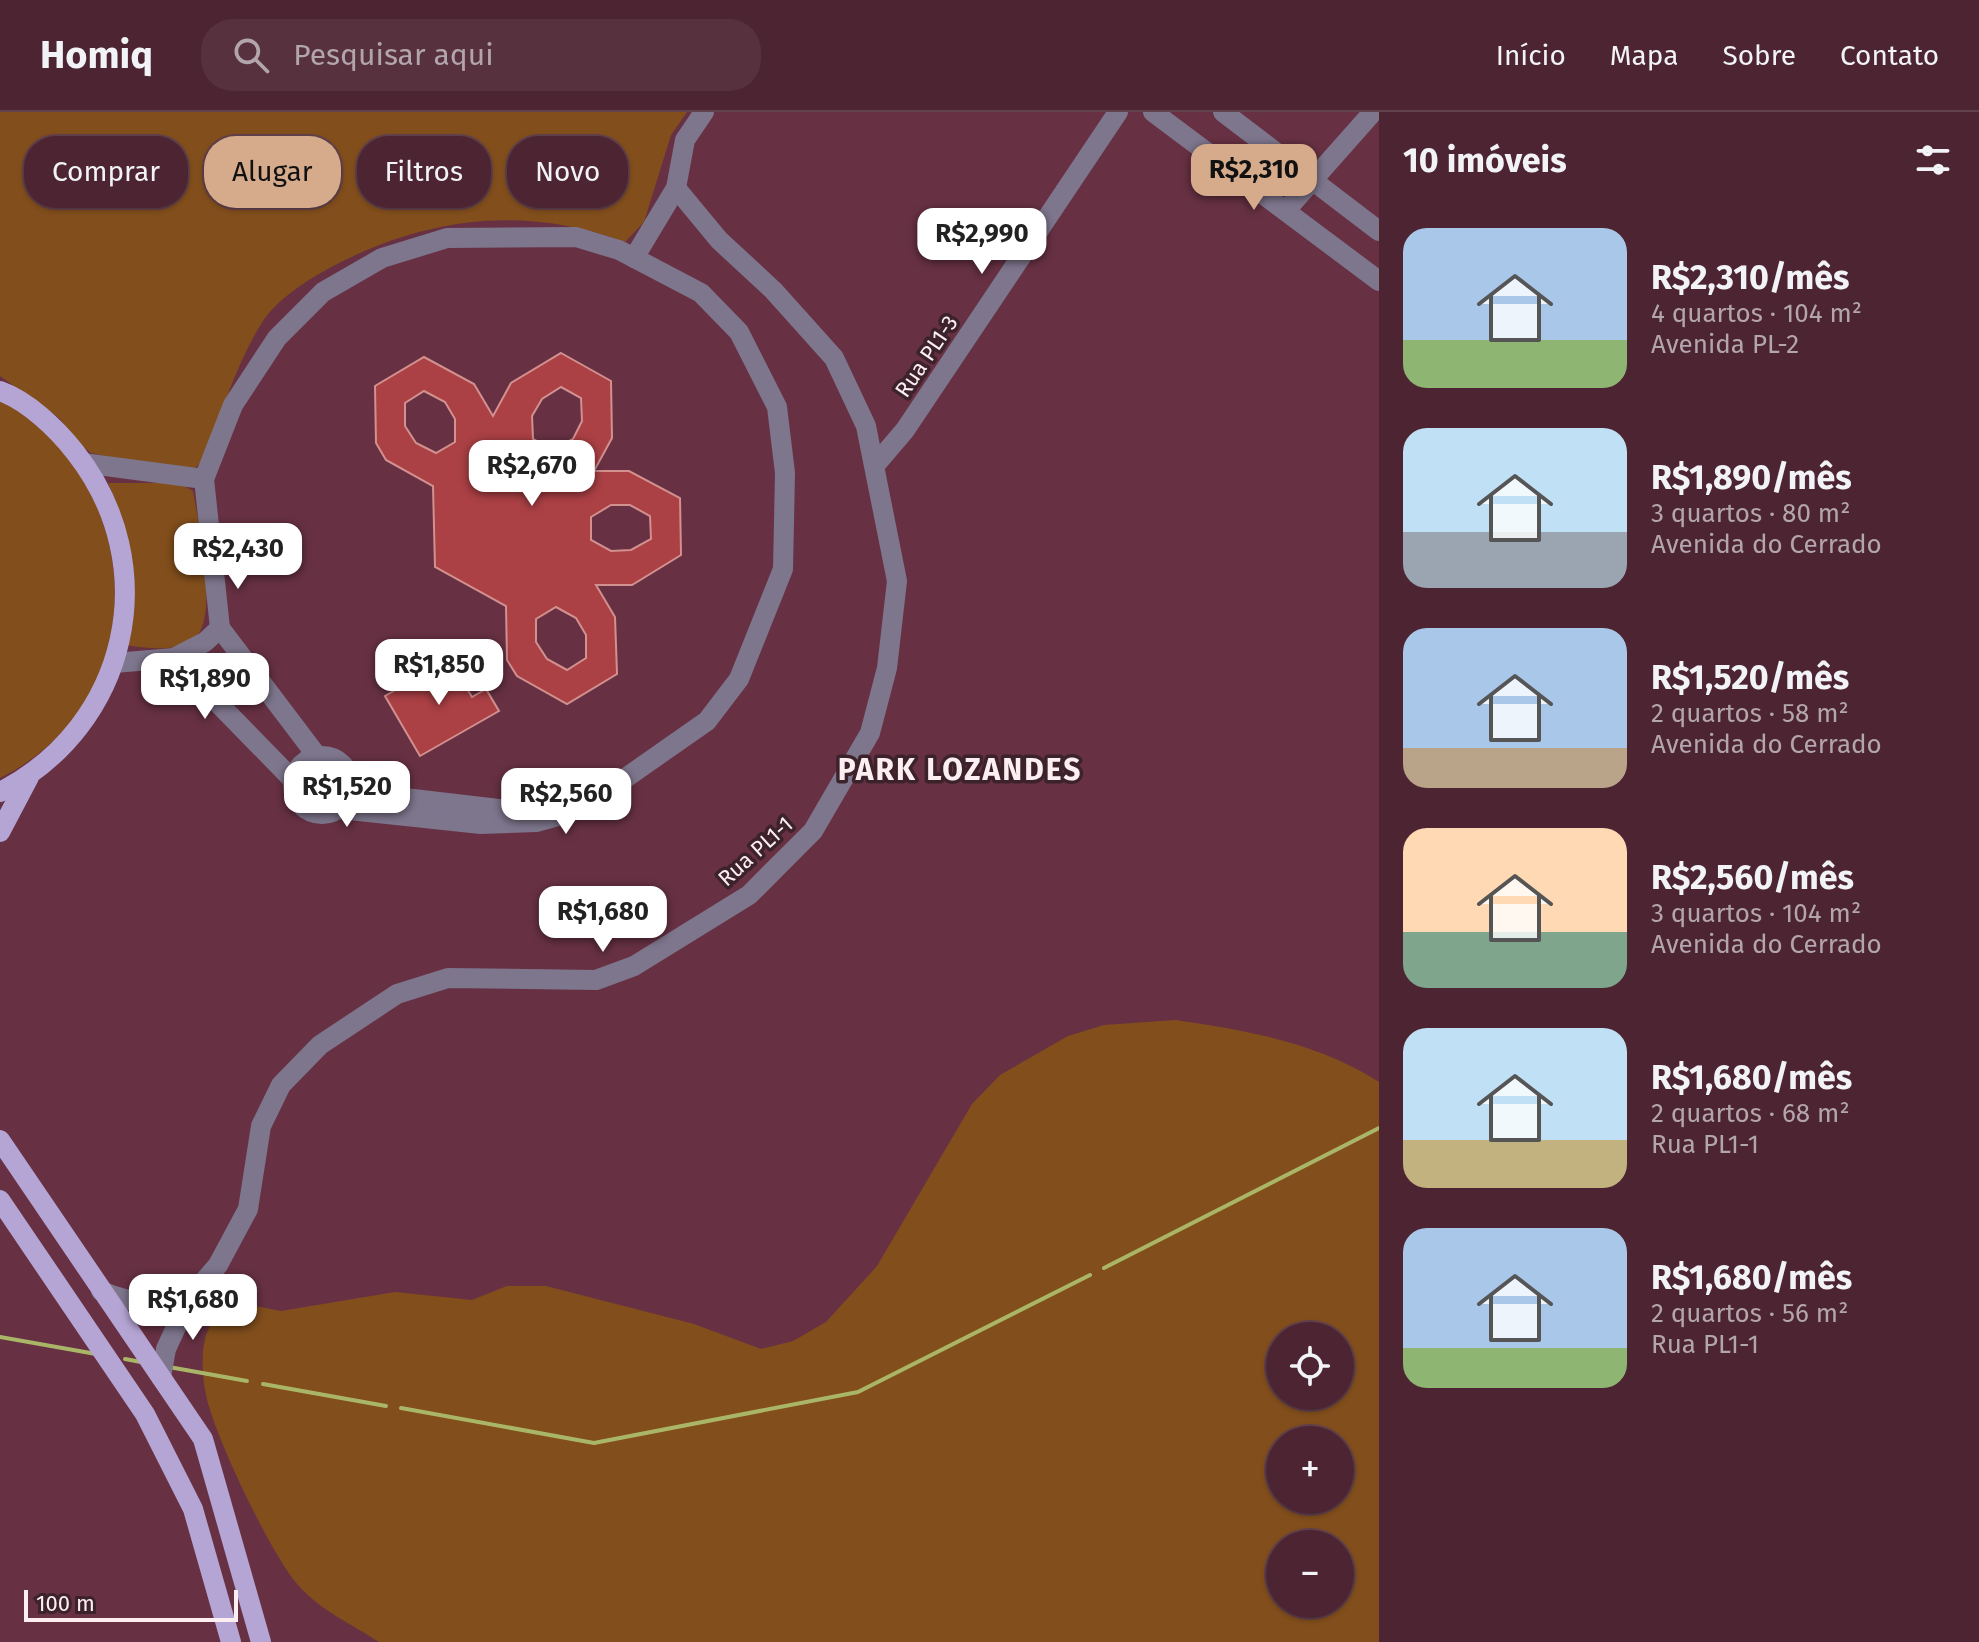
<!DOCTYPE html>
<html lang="pt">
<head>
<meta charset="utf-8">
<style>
  :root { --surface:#4d2532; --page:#57313e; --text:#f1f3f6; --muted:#b3a5ac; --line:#64424d; --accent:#d6ab8b }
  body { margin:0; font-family:"Fira Sans",sans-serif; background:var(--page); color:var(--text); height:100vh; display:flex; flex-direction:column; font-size:30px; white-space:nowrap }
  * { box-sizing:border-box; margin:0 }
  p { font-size:26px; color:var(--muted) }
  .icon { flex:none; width:44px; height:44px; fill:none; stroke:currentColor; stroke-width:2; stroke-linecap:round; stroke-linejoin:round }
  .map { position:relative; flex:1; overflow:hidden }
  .drawer { display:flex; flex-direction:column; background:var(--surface); width:600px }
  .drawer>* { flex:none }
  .top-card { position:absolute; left:24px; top:24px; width:760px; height:72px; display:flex; gap:16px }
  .controls { position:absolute; left:1266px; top:1210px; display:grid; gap:16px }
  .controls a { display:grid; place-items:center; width:88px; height:88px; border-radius:50%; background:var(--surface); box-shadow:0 2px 6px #0004,0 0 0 2px var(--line); font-size:40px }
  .scale { position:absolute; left:24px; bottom:20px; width:214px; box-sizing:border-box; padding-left:8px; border:4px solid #fdeef2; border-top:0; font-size:22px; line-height:28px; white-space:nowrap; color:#fdeef2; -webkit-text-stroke:6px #3c232b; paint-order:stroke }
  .price { position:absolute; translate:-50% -68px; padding:0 18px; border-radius:16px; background:#fff; color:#222; font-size:26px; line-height:52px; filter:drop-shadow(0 2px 4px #0008) }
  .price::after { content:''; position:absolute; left:50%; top:48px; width:24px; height:18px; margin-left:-12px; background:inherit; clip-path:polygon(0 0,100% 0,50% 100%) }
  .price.selected { background:var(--accent); color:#111 }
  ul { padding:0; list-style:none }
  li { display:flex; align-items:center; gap:24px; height:200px; padding:0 24px }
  li span { display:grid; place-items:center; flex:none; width:224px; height:160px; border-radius:24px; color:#555 }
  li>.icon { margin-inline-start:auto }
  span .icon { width:96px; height:96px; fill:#fffc; stroke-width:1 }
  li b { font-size:34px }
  h2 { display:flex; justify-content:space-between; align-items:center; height:96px; padding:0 24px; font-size:34px }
  .chip { padding:0 28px; border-radius:32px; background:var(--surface); box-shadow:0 2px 6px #0004,0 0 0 2px var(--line); font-size:28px; line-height:72px }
  .chip.selected { background:var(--accent); color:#111 }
  header { display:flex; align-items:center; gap:48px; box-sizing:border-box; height:112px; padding:0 40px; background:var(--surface); border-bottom:2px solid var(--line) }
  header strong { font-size:38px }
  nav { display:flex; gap:44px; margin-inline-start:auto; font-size:28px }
  .search { width:560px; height:72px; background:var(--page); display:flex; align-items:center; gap:20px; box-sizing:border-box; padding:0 28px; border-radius:32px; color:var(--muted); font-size:30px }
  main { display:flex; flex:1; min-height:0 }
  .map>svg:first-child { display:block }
  .green { fill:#824e1c; fill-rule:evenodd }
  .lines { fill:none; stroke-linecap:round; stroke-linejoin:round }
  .stream { stroke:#aab667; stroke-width:4 }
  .building { fill:#ab4045; stroke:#d2908f; stroke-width:2; fill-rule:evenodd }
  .minor { stroke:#7e768d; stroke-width:20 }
  .major { stroke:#b5a5d4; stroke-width:20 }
  .labels { text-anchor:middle; stroke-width:7; stroke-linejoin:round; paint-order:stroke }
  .street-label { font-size:22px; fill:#fdeef2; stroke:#3c232b }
  .district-label { font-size:30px; font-weight:bold; letter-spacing:2px; fill:#fdeef2; stroke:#3c232b }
</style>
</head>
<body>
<header>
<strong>Homiq</strong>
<div class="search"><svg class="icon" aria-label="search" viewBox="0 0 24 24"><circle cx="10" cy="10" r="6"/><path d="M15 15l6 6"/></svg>Pesquisar aqui</div>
<nav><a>Início</a><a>Mapa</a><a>Sobre</a><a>Contato</a></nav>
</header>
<main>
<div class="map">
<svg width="1379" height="1530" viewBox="0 0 1379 1530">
  <rect width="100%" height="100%" fill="#673143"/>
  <g class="green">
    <path d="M 0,0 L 687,0 L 671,23 L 644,110 L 625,130 C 528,94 433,104 341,150 C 315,163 280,184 263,209 C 237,249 223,299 204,343 L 197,355 L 182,360 L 91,341 L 78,331 L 59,306 L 0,264 Z"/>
    <path d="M 0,288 C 148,370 158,588 0,666 Z"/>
    <path d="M 108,371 L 179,371 L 193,379 C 198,409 220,506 194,527 C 176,541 146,536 126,533 C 136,469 134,431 108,371 Z"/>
    <path d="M 1176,908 C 1248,919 1316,930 1379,970 L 1379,1530 L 379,1530 C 352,1512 321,1499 299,1474 C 272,1445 214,1323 206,1283 C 202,1265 200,1233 209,1216 C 214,1207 227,1198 235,1190 L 281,1199 L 395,1180 L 472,1188 L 507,1174 L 546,1174 L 694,1212 L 761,1237 L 793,1229 L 826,1210 L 877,1154 L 972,992 L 1000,963 L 1068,924 L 1104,913 ZM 1340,1224 L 1340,1284 L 1280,1284 L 1280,1224 ZM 1340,1328 L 1340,1388 L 1280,1388 L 1280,1328 ZM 1340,1432 L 1340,1492 L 1280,1492 L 1280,1432 Z"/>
  </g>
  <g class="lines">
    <g class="stream">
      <path d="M 1104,1156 L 1379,1016"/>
      <path d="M 0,1225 L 96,1242"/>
      <path d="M 125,1247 L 141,1250"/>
      <path d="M 169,1255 L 247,1269"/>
      <path d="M 263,1272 L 386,1294"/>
      <path d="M 401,1296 L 594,1331 L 858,1280 L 1090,1163"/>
    </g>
  </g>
  <g class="building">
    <path d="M 561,241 L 611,269 L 612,326 L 594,359 L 629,359 L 680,386 L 681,443 L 632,473 L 596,473 L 615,505 L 617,562 L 567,592 L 517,564 L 507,548 L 506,494 L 435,455 L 433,374 L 386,348 L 376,331 L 375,274 L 424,245 L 474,272 L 493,304 L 511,271 ZM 561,275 L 581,286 L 582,309 L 573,327 L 553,338 L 533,327 L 532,304 L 542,287 ZM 424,279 L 445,290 L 455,307 L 455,330 L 436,341 L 416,331 L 405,314 L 405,291 ZM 611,393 L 630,393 L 650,404 L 651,427 L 631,438 L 611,439 L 591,428 L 591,405 ZM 556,495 L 576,506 L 586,523 L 586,546 L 567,558 L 547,547 L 536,530 L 536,507 Z"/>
    <path d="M 449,547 L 472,585 L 486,577 L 499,599 L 420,644 L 385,584 Z"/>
  </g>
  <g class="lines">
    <g class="minor">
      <path d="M 1153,0 L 1379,169"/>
      <path d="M 1223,0 L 1379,119"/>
      <path d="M 1287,97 L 1373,0"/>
      <path d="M 634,146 L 676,76 L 685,28 L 704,0"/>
      <path d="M 83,351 L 204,367"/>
      <path d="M 876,352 L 905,318 L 1118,0"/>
      <path d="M 220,516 L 317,644"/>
      <path d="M 174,546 L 205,530 L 220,516 L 204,367 L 233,293 L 277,226 L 323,180 L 382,146 L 447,126 L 576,125 L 619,138 L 701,181 L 739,220 L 777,295 L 785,361 L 783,457 L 739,567 L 707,609 L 607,679 L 565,702 L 536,710 L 481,712 L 340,697"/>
      <path d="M 114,551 L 174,546 L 293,668"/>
      <circle cx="322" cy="673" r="29"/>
      <path d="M 352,670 L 396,685 L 507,698"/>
      <path d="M 101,1179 C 139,1195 154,1191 193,1182"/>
      <path d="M 161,1265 L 166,1237 L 177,1213 L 193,1182 L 218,1153 L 248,1097 L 261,1014 L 281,973 L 320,933 L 397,882 L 448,866 L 596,868 L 634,854 L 749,783 L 813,719 L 870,621 L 887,556 L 897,469 L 866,314 L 834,246 L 773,178 L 719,128 L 676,76"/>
    </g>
    <g class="major">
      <path d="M 0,279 C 28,289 57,317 75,340 C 165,454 129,614 0,680"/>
      <path d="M 0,720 L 29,665"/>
      <path d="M 0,1028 L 203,1327 L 261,1530"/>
      <path d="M 0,1088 L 145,1302 L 193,1397 L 231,1530"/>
    </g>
  </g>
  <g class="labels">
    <g class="street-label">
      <text transform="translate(926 244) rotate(-56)" y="8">Rua PL1-3</text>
      <text transform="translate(755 739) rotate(-42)" y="8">Rua PL1-1</text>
    </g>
    <g class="district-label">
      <text x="960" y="668">PARK LOZANDES</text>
    </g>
  </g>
</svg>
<div class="controls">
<a><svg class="icon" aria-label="locate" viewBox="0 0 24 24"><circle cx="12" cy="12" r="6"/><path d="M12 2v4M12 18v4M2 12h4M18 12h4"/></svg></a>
<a>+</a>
<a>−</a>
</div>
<div class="scale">100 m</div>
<b class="price selected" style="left:1254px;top:100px">R$2,310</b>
<b class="price" style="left:982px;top:164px">R$2,990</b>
<b class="price" style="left:532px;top:396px">R$2,670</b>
<b class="price" style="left:238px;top:479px">R$2,430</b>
<b class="price" style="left:439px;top:595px">R$1,850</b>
<b class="price" style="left:205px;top:609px">R$1,890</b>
<b class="price" style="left:347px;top:717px">R$1,520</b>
<b class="price" style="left:566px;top:724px">R$2,560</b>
<b class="price" style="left:603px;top:842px">R$1,680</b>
<b class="price" style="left:193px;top:1230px">R$1,680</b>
<div class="top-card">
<a class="chip">Comprar</a>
<a class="chip selected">Alugar</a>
<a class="chip">Filtros</a>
<a class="chip">Novo</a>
</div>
</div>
<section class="drawer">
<h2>10 imóveis<svg class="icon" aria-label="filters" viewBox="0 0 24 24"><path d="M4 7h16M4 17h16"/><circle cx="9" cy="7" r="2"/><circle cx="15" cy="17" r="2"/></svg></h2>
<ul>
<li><span style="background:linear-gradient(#a9c7e8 70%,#8fb573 0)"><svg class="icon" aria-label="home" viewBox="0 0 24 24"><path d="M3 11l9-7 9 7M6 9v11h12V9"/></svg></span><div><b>R$2,310/mês</b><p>4 quartos · 104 m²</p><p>Avenida PL-2</p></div></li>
<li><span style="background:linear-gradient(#bfe0f5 65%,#9aa5b1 0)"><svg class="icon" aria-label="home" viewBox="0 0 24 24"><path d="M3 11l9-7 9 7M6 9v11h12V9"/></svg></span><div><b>R$1,890/mês</b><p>3 quartos · 80 m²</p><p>Avenida do Cerrado</p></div></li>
<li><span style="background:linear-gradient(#a9c7e8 75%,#b9a48a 0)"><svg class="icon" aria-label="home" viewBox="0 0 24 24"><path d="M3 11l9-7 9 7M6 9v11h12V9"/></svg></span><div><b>R$1,520/mês</b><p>2 quartos · 58 m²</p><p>Avenida do Cerrado</p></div></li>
<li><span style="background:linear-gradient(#ffd9b3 65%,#7fa58c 0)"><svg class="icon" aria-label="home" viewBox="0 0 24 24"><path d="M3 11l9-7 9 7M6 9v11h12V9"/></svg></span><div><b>R$2,560/mês</b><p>3 quartos · 104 m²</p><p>Avenida do Cerrado</p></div></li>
<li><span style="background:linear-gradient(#bfe0f5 70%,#c2b280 0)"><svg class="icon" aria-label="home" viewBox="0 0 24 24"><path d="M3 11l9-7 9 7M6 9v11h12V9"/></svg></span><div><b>R$1,680/mês</b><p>2 quartos · 68 m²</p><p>Rua PL1-1</p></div></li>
<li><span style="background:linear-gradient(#a9c7e8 75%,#8fb573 0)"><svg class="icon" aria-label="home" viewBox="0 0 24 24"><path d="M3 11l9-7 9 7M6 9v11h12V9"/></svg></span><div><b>R$1,680/mês</b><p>2 quartos · 56 m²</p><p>Rua PL1-1</p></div></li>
</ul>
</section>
</main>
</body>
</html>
